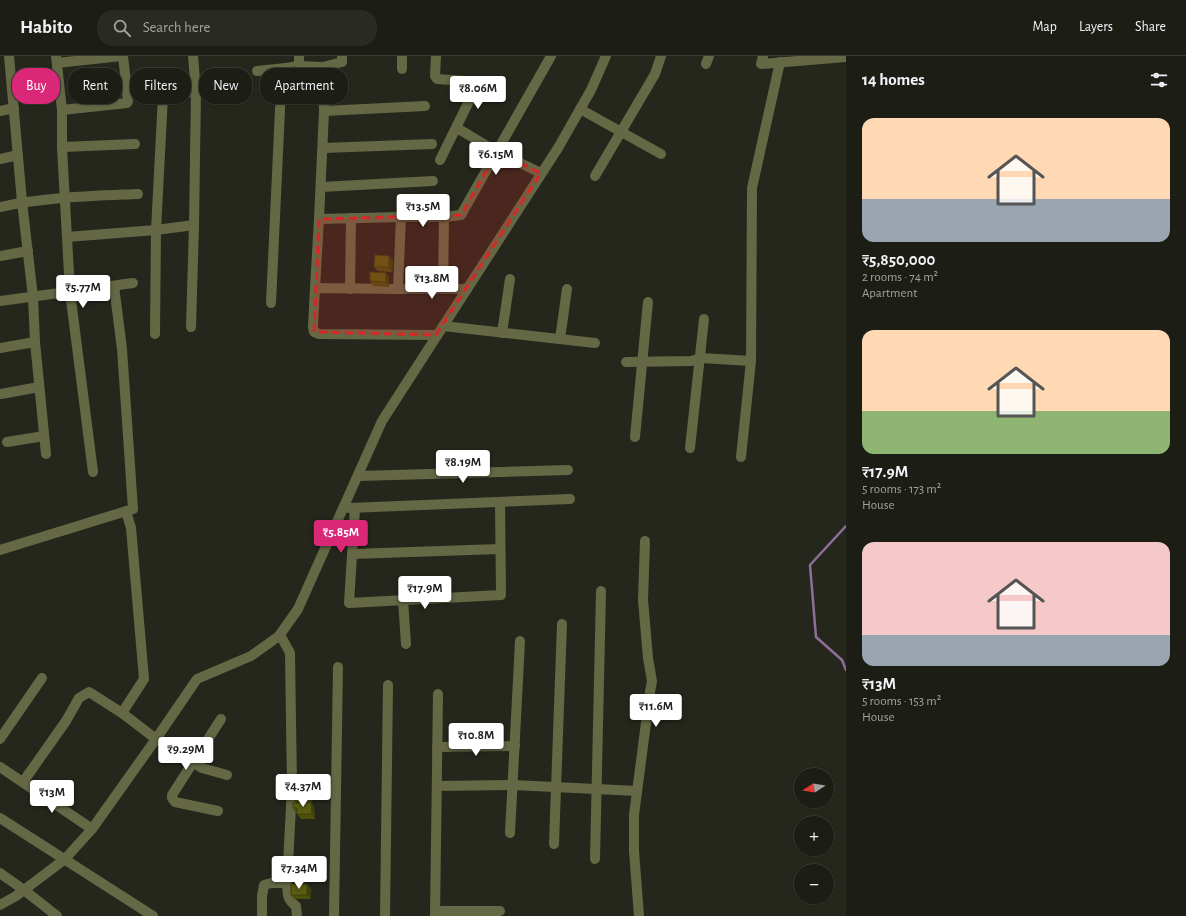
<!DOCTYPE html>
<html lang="en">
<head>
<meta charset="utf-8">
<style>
  :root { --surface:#1c1d15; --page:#292a22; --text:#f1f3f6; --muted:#a0a2a0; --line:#3a3b34; --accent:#db2777 }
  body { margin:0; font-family:"Alegreya Sans",sans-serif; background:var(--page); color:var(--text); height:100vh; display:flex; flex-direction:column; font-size:15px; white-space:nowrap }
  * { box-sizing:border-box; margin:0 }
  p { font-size:13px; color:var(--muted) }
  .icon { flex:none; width:22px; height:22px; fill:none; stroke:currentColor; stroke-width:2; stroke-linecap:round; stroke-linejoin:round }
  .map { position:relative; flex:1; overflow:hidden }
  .panel { display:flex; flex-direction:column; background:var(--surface); width:340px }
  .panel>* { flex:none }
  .hud { position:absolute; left:12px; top:12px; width:380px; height:36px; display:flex; gap:8px }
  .needle { width:26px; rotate:258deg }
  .tools { position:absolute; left:794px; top:712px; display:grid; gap:8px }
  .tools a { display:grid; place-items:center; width:40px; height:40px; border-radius:50%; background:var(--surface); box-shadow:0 1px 3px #0004,0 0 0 1px var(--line); font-size:20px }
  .price { position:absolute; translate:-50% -34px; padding:0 9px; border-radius:4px; background:#fff; color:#222; font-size:13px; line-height:26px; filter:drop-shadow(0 1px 2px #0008) }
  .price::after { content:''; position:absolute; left:50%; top:24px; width:12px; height:9px; margin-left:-6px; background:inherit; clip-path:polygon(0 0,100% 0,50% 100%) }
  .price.selected { background:var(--accent); color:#fff }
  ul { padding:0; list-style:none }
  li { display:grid; align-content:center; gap:8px; height:212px; padding:0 16px }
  li span { display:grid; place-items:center; height:124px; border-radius:12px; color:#555 }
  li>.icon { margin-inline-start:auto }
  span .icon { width:72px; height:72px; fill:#fffc; stroke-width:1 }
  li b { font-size:17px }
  h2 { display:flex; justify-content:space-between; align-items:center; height:48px; padding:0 16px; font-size:17px }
  .chip { padding:0 14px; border-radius:16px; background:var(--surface); box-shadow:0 1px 3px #0004,0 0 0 1px var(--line); font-size:14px; line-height:36px }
  .chip.selected { background:var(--accent); color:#fff }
  header { display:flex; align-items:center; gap:24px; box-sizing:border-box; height:56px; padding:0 20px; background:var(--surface); border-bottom:1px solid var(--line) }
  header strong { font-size:19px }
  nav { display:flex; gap:22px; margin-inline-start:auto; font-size:14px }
  .search { width:280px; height:36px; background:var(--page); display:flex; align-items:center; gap:10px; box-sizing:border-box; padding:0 14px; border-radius:16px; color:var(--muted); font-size:15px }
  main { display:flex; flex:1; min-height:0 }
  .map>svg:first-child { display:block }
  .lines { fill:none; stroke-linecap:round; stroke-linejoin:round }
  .stream { stroke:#906e9a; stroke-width:2.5 }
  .minor { stroke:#656845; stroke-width:10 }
  .wall { fill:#4d4f0f }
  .shaded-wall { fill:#3e400c }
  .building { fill:#595c11; stroke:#3e400c }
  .marked { fill:#d62828; fill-opacity:0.2; stroke:#d62828; stroke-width:3; stroke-dasharray:8 5; stroke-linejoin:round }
</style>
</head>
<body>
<header>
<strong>Habito</strong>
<div class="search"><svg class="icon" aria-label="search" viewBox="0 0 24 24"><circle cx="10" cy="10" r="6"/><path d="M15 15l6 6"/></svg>Search here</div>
<nav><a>Map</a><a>Layers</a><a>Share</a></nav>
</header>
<main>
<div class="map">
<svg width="846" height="860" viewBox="0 0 846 860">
  <rect width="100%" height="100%" fill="#26271c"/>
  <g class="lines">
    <path class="stream" d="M 846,470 L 810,509 L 816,581 L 842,604 L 846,614"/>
    <g class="minor">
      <path d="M 9,0 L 22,146 L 33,241 L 35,286 L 46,398"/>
      <path d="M 56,0 L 62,54 L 62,91 L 135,88"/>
      <path d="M 299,0 L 299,10 L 323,11"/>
      <path d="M 342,0 L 342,6 L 323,11 L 324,55 L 319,163 L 401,161 L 398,233 L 315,232 L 313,271 L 314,276 L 319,278 L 436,279"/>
      <path d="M 436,0 L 435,20 L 437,23 L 493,27"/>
      <path d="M 763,0 L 761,8 L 846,1"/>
      <path d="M 57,7 L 121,0"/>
      <path d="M 706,8 L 709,0"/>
      <path d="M 402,13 L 402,0"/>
      <path d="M 257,15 L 286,12"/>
      <path d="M 580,53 L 661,98"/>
      <path d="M 62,54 L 127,47 L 128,45 L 123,0"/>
      <path d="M 0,55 L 14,52"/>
      <path d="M 324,55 L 425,50"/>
      <path d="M 457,72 L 497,96 L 541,117"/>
      <path d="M 62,91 L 70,236 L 93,416"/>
      <path d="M 323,92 L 432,88"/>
      <path d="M 0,103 L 18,99"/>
      <path d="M 440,104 L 478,27"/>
      <path d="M 595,120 L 655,18 L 661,0"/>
      <path d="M 321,131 L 433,125"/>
      <path d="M 0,151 C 46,141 92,140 138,138"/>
      <path d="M 401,161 L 444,161"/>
      <path d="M 67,181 L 156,174 L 163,40 L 165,37 L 196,36"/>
      <path d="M 0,200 L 28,195"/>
      <path d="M 315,232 L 319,163"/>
      <path d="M 350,233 L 351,162"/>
      <path d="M 398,233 L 467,233"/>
      <path d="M 443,233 L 444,161 L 461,159 L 551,0"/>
      <path d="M 0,245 L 133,227"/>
      <path d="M 271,247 L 281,32 L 286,12 L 299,10"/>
      <path d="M 443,270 L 595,287"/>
      <path d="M 191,271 L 194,169 L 196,36 L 193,0"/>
      <path d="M 502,277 L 510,223"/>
      <path d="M 155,278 L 156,174 L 194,169"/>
      <path d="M 560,283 L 567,233"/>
      <path d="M 0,292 L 35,286"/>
      <path d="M 626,306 L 691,305 L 701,302 L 751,305"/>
      <path d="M 1,338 L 39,331"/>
      <path d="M 635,381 L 648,246"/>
      <path d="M 7,386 L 44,380"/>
      <path d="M 690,392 L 704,263"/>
      <path d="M 741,401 L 751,305 L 752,132 L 780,6"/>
      <path d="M 358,420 L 568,414"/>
      <path d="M 349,452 L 570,443"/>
      <path d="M 355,452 L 349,547 L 501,539 L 500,446"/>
      <path d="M 0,494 L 133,453 L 122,293 L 114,230"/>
      <path d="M 352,498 L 500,493"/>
      <path d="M 403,544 L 406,588"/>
      <path d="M 279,580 L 283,584 L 290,597 L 292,731 L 287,827 C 288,838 286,843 296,850 L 297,860"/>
      <path d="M 122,657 L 144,623 L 131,472 L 126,455"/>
      <path d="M 0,683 L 42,622"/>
      <path d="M 437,691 L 515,690"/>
      <path d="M 0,711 L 92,773"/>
      <path d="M 23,726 L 66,665 L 79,642 L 89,636 L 122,657 L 156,683 L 202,712 L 227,719"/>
      <path d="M 437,730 L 513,729 L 637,735"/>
      <path d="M 300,732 L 336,733"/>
      <path d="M 218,755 L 175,746 L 172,742 L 172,739 L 221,663"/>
      <path d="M 0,762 L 153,860"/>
      <path d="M 510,777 L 520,585"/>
      <path d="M 554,788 L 562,568"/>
      <path d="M 595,803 L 601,535"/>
      <path d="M 0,817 L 24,834 L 57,860"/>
      <path d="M 0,849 L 16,840 L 65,803 L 92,773 L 156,683 L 197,623 L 251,600 L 279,580 L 298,553 L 382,365 L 558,92 L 591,34 L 606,0"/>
      <path d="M 435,855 L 500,855"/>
      <path d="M 262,860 L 262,840 L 264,829 L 271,827 L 287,827"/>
      <path d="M 334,860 L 338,611"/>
      <path d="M 385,860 L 388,629"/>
      <path d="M 435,860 L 438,638"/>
      <path d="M 639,860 L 634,795 L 634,759 L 650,636 L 652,625 L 648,602 L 643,544 L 645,485"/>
    </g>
  </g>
  <g class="wall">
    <path d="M 296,11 L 299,16 L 301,29 L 290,30 L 287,26 Z"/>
    <path d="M 389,200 L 393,205 L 392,216 L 378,215 L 374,211 Z"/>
    <path d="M 386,217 L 389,222 L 389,231 L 373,230 L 370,225 Z"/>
    <path d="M 313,733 L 312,746 L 295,746 L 292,741 Z"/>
    <path d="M 314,751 L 315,763 L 301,763 L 297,758 L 297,757 L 296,757 L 293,752 Z"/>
    <path d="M 311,833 L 311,843 L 294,843 L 291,839 Z"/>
  </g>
  <g class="shaded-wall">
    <path d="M 296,11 L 299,16 L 301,29 L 297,24 Z"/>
    <path d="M 389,200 L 393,205 L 392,216 L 389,211 Z"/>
    <path d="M 386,217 L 389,222 L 389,231 L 386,226 Z"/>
    <path d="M 309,728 L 313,733 L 312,746 L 309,742 Z"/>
    <path d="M 311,746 L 314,751 L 315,763 L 312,758 Z"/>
    <path d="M 307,828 L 311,833 L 311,843 L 307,839 Z"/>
  </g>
  <g class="building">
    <path d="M 296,11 L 297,24 L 287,26 L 285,12 Z"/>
    <path d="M 375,199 L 389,200 L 389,211 L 374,211 Z"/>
    <path d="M 370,216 L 386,217 L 386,226 L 370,225 Z"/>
    <path d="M 292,727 L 309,728 L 309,742 L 292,741 Z"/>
    <path d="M 311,746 L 312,758 L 297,758 L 297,752 L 293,752 L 293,747 Z"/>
    <rect x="291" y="828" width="16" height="11"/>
  </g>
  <path class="marked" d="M 497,96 L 541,117 L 436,279 L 314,276 L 319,163 L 461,159 Z"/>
</svg>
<div class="tools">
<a><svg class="needle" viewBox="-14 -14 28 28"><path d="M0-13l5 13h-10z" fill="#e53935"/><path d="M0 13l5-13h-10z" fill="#a0a2a0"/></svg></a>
<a>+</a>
<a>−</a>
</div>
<b class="price" style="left:478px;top:54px">₹8.06M</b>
<b class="price" style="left:496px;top:120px">₹6.15M</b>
<b class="price" style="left:423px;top:172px">₹13.5M</b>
<b class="price" style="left:432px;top:244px">₹13.8M</b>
<b class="price" style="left:83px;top:253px">₹5.77M</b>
<b class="price" style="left:463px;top:428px">₹8.19M</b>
<b class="price selected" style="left:341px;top:498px">₹5.85M</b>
<b class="price" style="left:425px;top:554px">₹17.9M</b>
<b class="price" style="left:656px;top:672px">₹11.6M</b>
<b class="price" style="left:476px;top:701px">₹10.8M</b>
<b class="price" style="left:186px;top:715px">₹9.29M</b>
<b class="price" style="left:303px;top:752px">₹4.37M</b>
<b class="price" style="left:52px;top:758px">₹13M</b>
<b class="price" style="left:299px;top:834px">₹7.34M</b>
<div class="hud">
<a class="chip selected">Buy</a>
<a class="chip">Rent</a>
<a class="chip">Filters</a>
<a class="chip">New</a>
<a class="chip">Apartment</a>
</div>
</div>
<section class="panel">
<h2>14 homes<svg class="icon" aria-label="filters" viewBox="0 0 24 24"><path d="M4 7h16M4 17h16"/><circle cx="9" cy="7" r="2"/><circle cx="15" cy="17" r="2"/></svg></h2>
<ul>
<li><span style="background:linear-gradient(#ffd9b3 65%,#9aa5b1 0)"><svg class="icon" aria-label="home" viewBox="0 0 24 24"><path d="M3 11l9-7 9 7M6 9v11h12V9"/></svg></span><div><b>₹5,850,000</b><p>2 rooms · 74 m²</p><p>Apartment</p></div></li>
<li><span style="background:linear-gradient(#ffd9b3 65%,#8fb573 0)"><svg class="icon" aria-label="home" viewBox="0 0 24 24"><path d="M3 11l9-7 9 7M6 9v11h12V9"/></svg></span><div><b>₹17.9M</b><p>5 rooms · 173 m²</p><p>House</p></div></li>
<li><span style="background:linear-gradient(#f6c9c9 75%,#9aa5b1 0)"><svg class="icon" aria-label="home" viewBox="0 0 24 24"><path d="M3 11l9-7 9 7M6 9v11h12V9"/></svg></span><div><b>₹13M</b><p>5 rooms · 153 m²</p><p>House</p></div></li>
</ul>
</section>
</main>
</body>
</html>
